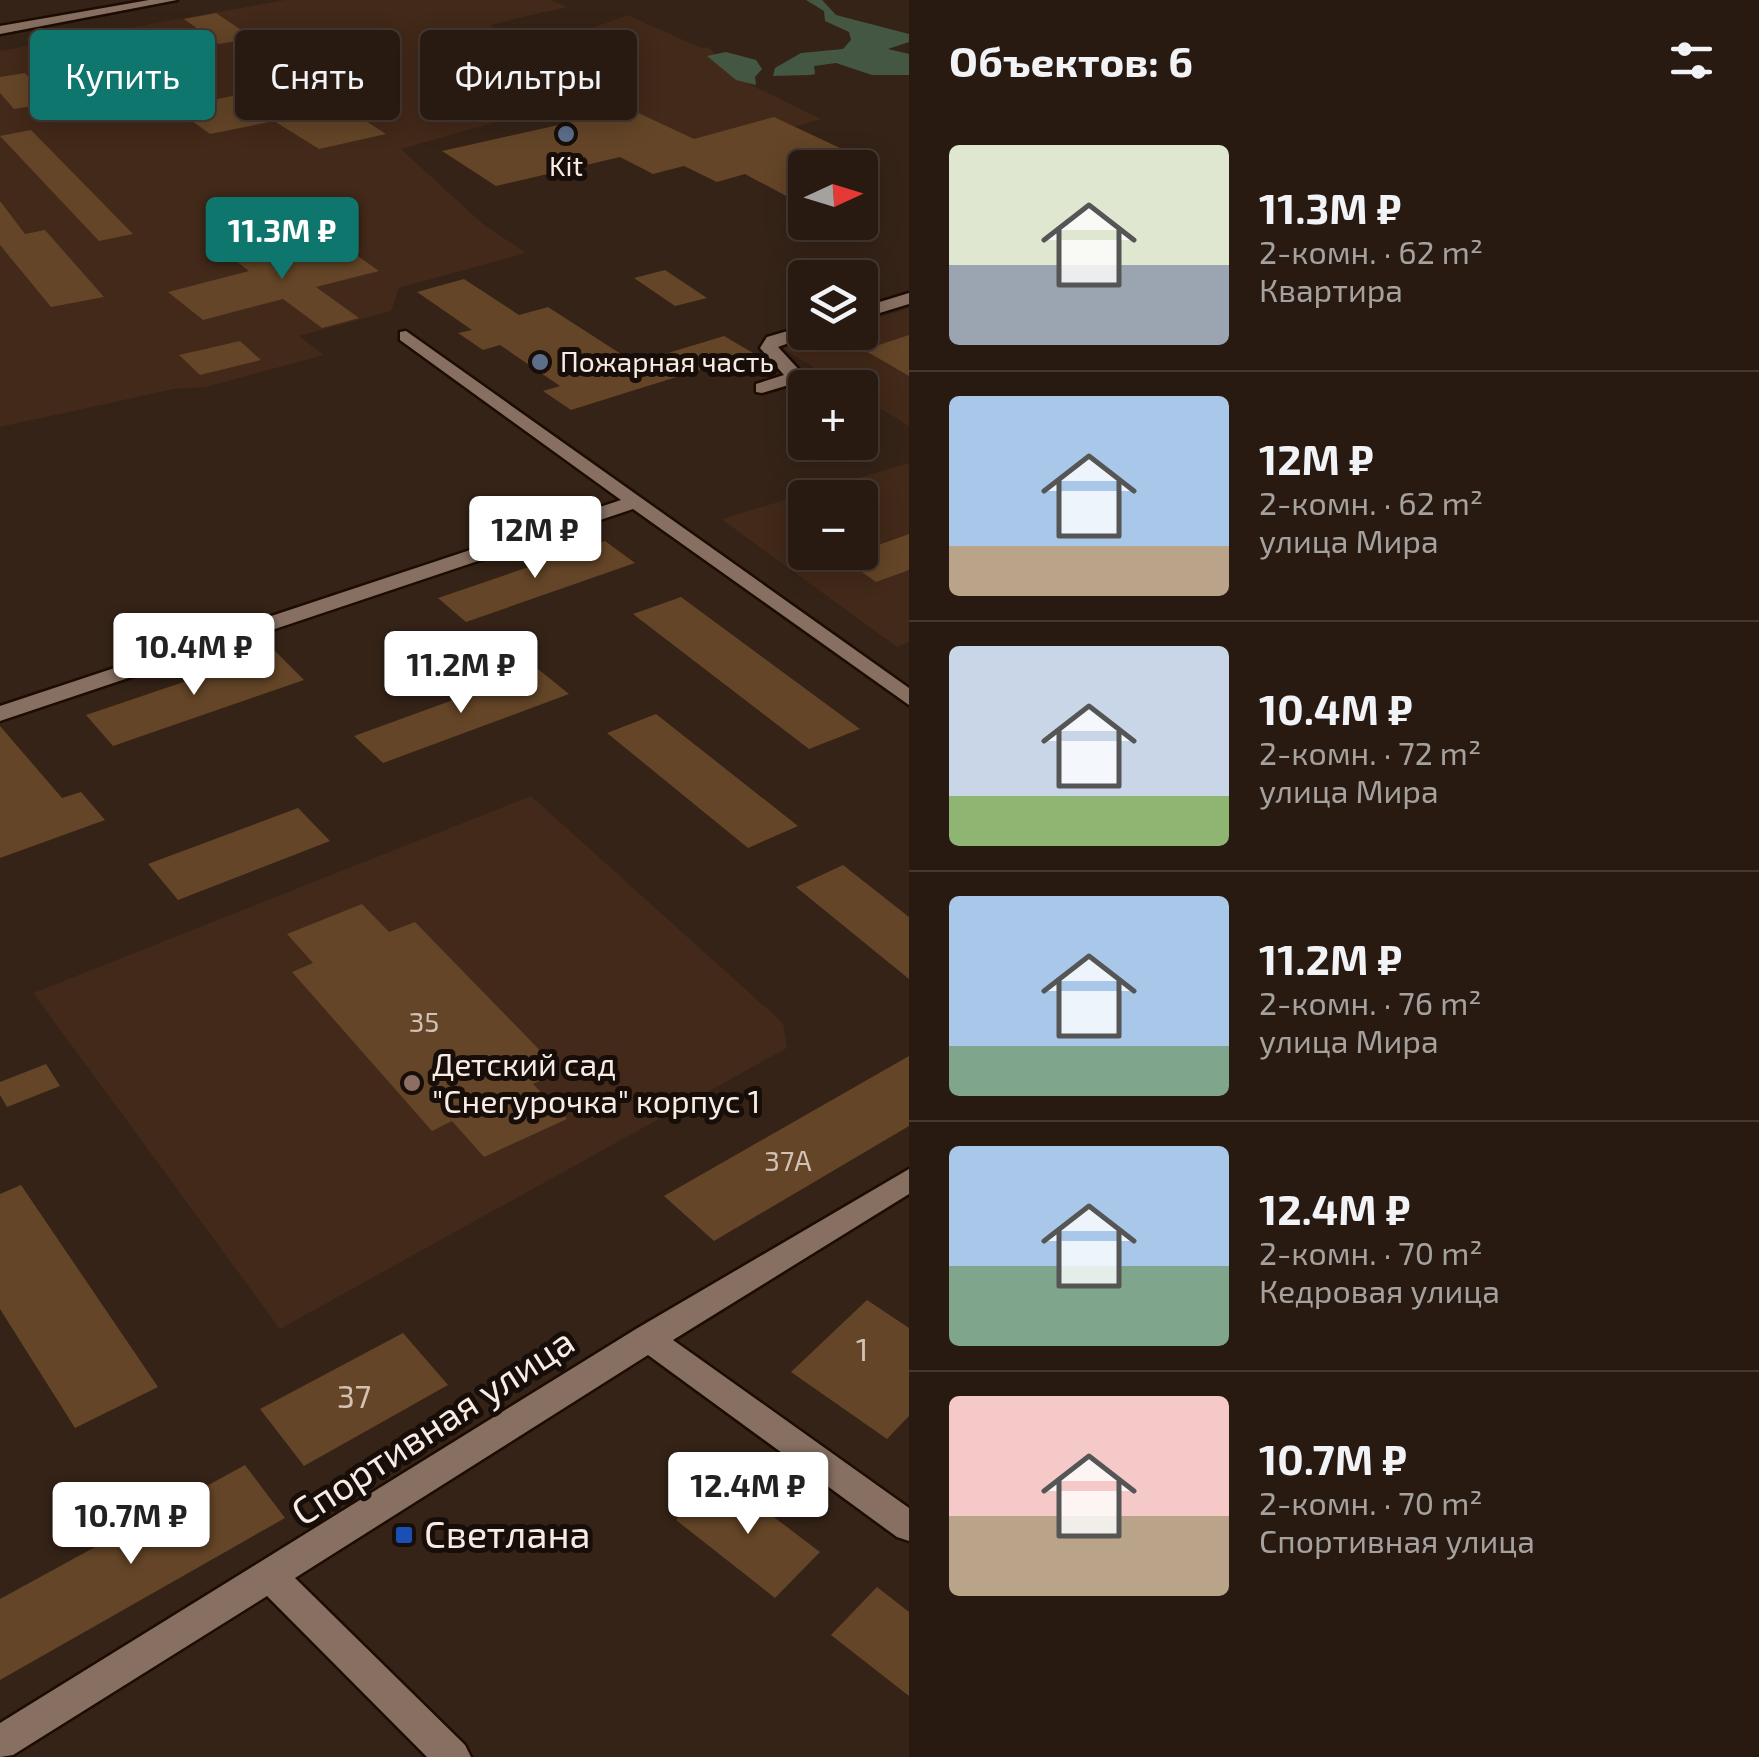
<!DOCTYPE html>
<html lang="ru">
<head>
<meta charset="utf-8">
<style>
  :root { --surface:#281a11; --page:#34271f; --text:#f1f3f6; --muted:#a5a19f; --line:#443831; --accent:#0f766e }
  body { margin:0; font-family:"Exo 2",sans-serif; background:var(--page); color:var(--text); height:100vh; display:flex; flex-direction:column; font-size:38px; white-space:nowrap }
  * { box-sizing:border-box; margin:0 }
  p { font-size:32px; color:var(--muted) }
  .icon { flex:none; width:55px; height:55px; fill:none; stroke:currentColor; stroke-width:2; stroke-linecap:round; stroke-linejoin:round }
  .map { position:relative; flex:1; overflow:hidden }
  .details { display:flex; flex-direction:column; background:var(--surface); width:850px }
  .details>* { flex:none }
  .top-card { position:absolute; left:30px; top:30px; width:728px; height:90px; display:flex; gap:20px }
  .needle { width:65px; rotate:86deg }
  .tools { position:absolute; left:788px; top:150px; display:grid; gap:20px }
  .tools a { display:grid; place-items:center; width:90px; height:90px; border-radius:10px; background:var(--surface); box-shadow:0 5px 25px #0003,0 0 0 2px var(--line); font-size:50px }
  .price { position:absolute; translate:-50% -85px; padding:0 22px; border-radius:10px; background:#fff; color:#222; font-size:32px; line-height:65px; filter:drop-shadow(0 2px 5px #0008) }
  .price::after { content:''; position:absolute; left:50%; top:60px; width:30px; height:22px; margin-left:-15px; background:inherit; clip-path:polygon(0 0,100% 0,50% 100%) }
  .price.selected { background:var(--accent); color:#fff }
  ul { padding:0; list-style:none }
  li { display:flex; align-items:center; gap:30px; height:250px; padding:0 40px }
  li+li { border-top:2px solid var(--line) }
  li span { display:grid; place-items:center; flex:none; width:280px; height:200px; border-radius:10px; color:#555 }
  li>.icon { margin-inline-start:auto }
  span .icon { width:120px; height:120px; fill:#fffc; stroke-width:1 }
  li b { font-size:42px }
  h2 { display:flex; justify-content:space-between; align-items:center; height:120px; padding:0 40px; font-size:42px }
  .pill { padding:0 35px; border-radius:10px; background:var(--surface); box-shadow:0 5px 25px #0003,0 0 0 2px var(--line); font-size:35px; line-height:90px }
  .pill.selected { background:var(--accent); color:#fff }
  main { display:flex; flex:1; min-height:0 }
  .map>svg:first-child { display:block }
  .built { fill:#422919; fill-rule:evenodd }
  .green { fill:#445743 }
  .building { fill:#644527 }
  .lines { fill:none; stroke-linecap:round; stroke-linejoin:round }
  .street-casing { stroke:#1c0c02; stroke-width:5 }
  .secondary-casing { stroke:#1c0c02; stroke-width:5 }
  .street { fill:#877062; fill-rule:evenodd }
  .secondary { fill:#877062; fill-rule:evenodd }
  .service-dot { fill:#5c6f8a; stroke:#170e09; stroke-width:4 }
  .education-dot { fill:#8d6e63; stroke:#170e09; stroke-width:4 }
  .transit-dot { fill:#1a4fb4; stroke:#170e09; stroke-width:4 }
  .labels { text-anchor:middle; stroke-width:10; stroke-linejoin:round; paint-order:stroke }
  .far-poi-label { font-size:28px; fill:#f8ebe3; stroke:#170e09 }
  .number-label { font-size:28px; fill:#d3c2b4 }
  .poi-label { font-size:32px; fill:#f8ebe3; stroke:#170e09; text-anchor:start }
  .near-number-label { font-size:32px; fill:#d3c2b4 }
  .near-street-label { font-size:38px; fill:#f8ebe3; stroke:#170e09 }
  .near-poi-label { font-size:38px; fill:#f8ebe3; stroke:#170e09; text-anchor:start }
</style>
</head>
<body>
<main>
<div class="map">
<svg width="909" height="1757" viewBox="0 0 909 1757">
  <rect width="100%" height="100%" fill="#352317"/>
  <g class="built">
    <path d="M 285,0 L 551,0 L 567,7 L 489,25 L 536,48 L 525,114 L 401,149 L 483,224 L 526,253 L 399,288 L 391,311 L 299,336 L 324,355 L 206,387 L 174,389 L 0,427 L 0,51 Z"/>
    <path d="M 628,15 L 701,48 L 708,47 L 749,84 L 821,119 L 701,153 L 559,83 L 556,62 L 572,35 Z"/>
    <path d="M 909,308 L 909,426 L 860,396 L 860,388 L 846,387 L 782,348 L 832,333 L 860,332 L 860,324 Z"/>
    <path d="M 909,463 L 909,642 L 897,647 L 721,519 ZM 805,498 L 860,498 L 860,552 L 805,552 Z"/>
    <path d="M 531,796 L 783,1023 L 787,1048 L 280,1329 L 33,993 Z"/>
  </g>
  <g class="green">
    <path d="M 806,0 L 822,0 L 836,15 L 909,34 L 909,42 L 888,49 L 909,54 L 909,75 L 872,75 L 836,63 L 814,66 L 815,74 L 810,75 L 773,76 L 775,68 L 801,53 L 843,49 L 851,40 L 849,32 L 825,21 L 824,11 Z"/>
    <path d="M 726,52 L 756,60 L 762,69 L 755,77 L 756,85 L 736,80 L 707,56 Z"/>
  </g>
  <g class="building">
    <path d="M 216,13 L 253,38 L 219,44 L 184,19 Z"/>
    <path d="M 102,35 L 127,55 L 53,67 L 30,46 Z"/>
    <path d="M 25,73 L 51,103 L 14,109 L 0,93 L 0,77 Z"/>
    <path d="M 304,81 L 386,134 L 319,149 L 274,121 L 210,134 L 174,108 Z"/>
    <path d="M 630,109 L 694,139 L 774,117 L 840,148 L 805,158 L 805,206 L 745,174 L 717,182 L 684,166 L 653,174 L 620,157 L 496,186 L 442,151 Z"/>
    <path d="M 31,130 L 133,234 L 99,241 L 0,136 Z"/>
    <path d="M 0,201 L 25,234 L 45,230 L 104,297 L 51,307 L 0,245 Z"/>
    <path d="M 328,235 L 379,271 L 316,287 L 359,318 L 322,328 L 283,299 L 203,320 L 168,292 L 249,271 L 232,258 Z"/>
    <path d="M 665,270 L 707,298 L 675,306 L 634,278 Z"/>
    <path d="M 464,279 L 519,315 L 548,307 L 635,363 L 724,336 L 753,353 L 571,410 L 543,391 L 560,386 L 500,345 L 483,350 L 458,333 L 472,330 L 417,292 Z"/>
    <path d="M 909,335 L 909,376 L 864,350 Z"/>
    <path d="M 240,341 L 261,360 L 200,375 L 179,355 Z"/>
    <path d="M 909,534 L 909,570 L 876,582 L 842,558 Z"/>
    <path d="M 605,541 L 635,563 L 466,622 L 438,598 Z"/>
    <path d="M 681,597 L 860,729 L 809,749 L 633,614 Z"/>
    <path d="M 275,651 L 304,680 L 113,746 L 86,715 Z"/>
    <path d="M 538,669 L 569,694 L 383,763 L 354,736 Z"/>
    <path d="M 656,714 L 798,826 L 748,848 L 607,733 Z"/>
    <path d="M 0,726 L 62,798 L 81,792 L 105,820 L 0,858 Z"/>
    <path d="M 298,808 L 330,841 L 178,900 L 148,864 Z"/>
    <path d="M 843,865 L 909,917 L 909,979 L 796,887 Z"/>
    <path d="M 362,904 L 389,932 L 415,922 L 560,1071 L 533,1084 L 567,1119 L 484,1157 L 452,1121 L 432,1131 L 292,972 L 313,963 L 287,934 Z"/>
    <path d="M 909,1056 L 909,1126 L 714,1241 L 664,1196 Z"/>
    <path d="M 46,1064 L 60,1086 L 7,1107 L 0,1095 L 0,1082 Z"/>
    <path d="M 21,1185 L 158,1387 L 75,1428 L 0,1309 L 0,1194 Z"/>
    <path d="M 867,1300 L 909,1328 L 909,1416 L 887,1439 L 791,1372 Z"/>
    <path d="M 403,1333 L 448,1385 L 304,1466 L 260,1409 Z"/>
    <path d="M 245,1465 L 285,1518 L 0,1680 L 0,1599 Z"/>
    <path d="M 721,1477 L 820,1552 L 775,1598 L 676,1520 Z"/>
    <path d="M 877,1587 L 909,1612 L 909,1696 L 831,1635 Z"/>
  </g>
  <g class="lines">
    <defs>
      <g id="street">
        <path d="M 909,293 L 909,304 L 860,319 L 860,308 Z"/>
        <path d="M 805,326 L 805,332 L 811,335 L 778,347 L 802,373 L 802,381 L 762,393 L 756,392 L 756,384 L 784,375 L 760,348 L 767,337 Z"/>
        <path d="M 406,331 L 909,688 L 909,705 L 633,509 L 0,721 L 0,706 L 621,500 L 400,340 L 400,332 Z"/>
        <path d="M 909,1169 L 909,1194 L 673,1340 L 909,1508 L 909,1541 L 897,1537 L 648,1355 L 295,1578 L 465,1745 L 471,1757 L 427,1757 L 267,1596 L 13,1755 L 0,1757 L 0,1723 L 636,1329 Z"/>
      </g>
      <path id="secondary" d="M 149,0 L 177,0 L 0,34 L 0,26 Z"/>
    </defs>
    <use href="#street" class="street-casing"/>
    <use href="#secondary" class="secondary-casing"/>
    <use href="#street" class="street"/>
    <use href="#secondary" class="secondary"/>
  </g>
  <g class="service-dot">
    <circle cx="566" cy="134" r="10"/>
    <circle cx="540" cy="362" r="10"/>
  </g>
  <circle class="education-dot" cx="412" cy="1083" r="10"/>
  <rect class="transit-dot" x="394" y="1525" width="20" height="20" rx="5"/>
  <g class="labels">
    <g class="far-poi-label">
      <text x="566" y="176">Kit</text>
      <text x="560" y="372" text-anchor="start">Пожарная часть</text>
    </g>
    <g class="number-label">
      <text x="424" y="1032">35</text>
      <text x="788" y="1171">37А</text>
    </g>
    <g class="poi-label">
      <text x="432" y="1076">Детский сад<tspan x="432" dy="37">"Снегурочка" корпус 1</tspan></text>
    </g>
    <g class="near-number-label">
      <text x="862" y="1361">1</text>
      <text x="354" y="1408">37</text>
    </g>
    <g class="near-street-label">
      <text transform="translate(433 1427) rotate(-33)" y="13">Спортивная улица</text>
    </g>
    <g class="near-poi-label">
      <text x="424" y="1548">Светлана</text>
    </g>
  </g>
</svg>
<div class="tools">
<a><svg class="needle" viewBox="-14 -14 28 28"><path d="M0-13l5 13h-10z" fill="#e53935"/><path d="M0 13l5-13h-10z" fill="#a5a19f"/></svg></a>
<a><svg class="icon" aria-label="layers" viewBox="0 0 24 24"><path d="M12 4l9 5-9 5-9-5zM3 14l9 5 9-5"/></svg></a>
<a>+</a>
<a>−</a>
</div>
<b class="price selected" style="left:282px;top:282px">11.3M ₽</b>
<b class="price" style="left:535px;top:581px">12M ₽</b>
<b class="price" style="left:194px;top:698px">10.4M ₽</b>
<b class="price" style="left:461px;top:716px">11.2M ₽</b>
<b class="price" style="left:748px;top:1537px">12.4M ₽</b>
<b class="price" style="left:131px;top:1567px">10.7M ₽</b>
<div class="top-card">
<a class="pill selected">Купить</a>
<a class="pill">Снять</a>
<a class="pill">Фильтры</a>
</div>
</div>
<section class="details">
<h2>Объектов: 6<svg class="icon" aria-label="filters" viewBox="0 0 24 24"><path d="M4 7h16M4 17h16"/><circle cx="9" cy="7" r="2"/><circle cx="15" cy="17" r="2"/></svg></h2>
<ul>
<li><span style="background:linear-gradient(#dfe7d0 60%,#9aa5b1 0)"><svg class="icon" aria-label="home" viewBox="0 0 24 24"><path d="M3 11l9-7 9 7M6 9v11h12V9"/></svg></span><div><b>11.3M ₽</b><p>2-комн. · 62 m²</p><p>Квартира</p></div></li>
<li><span style="background:linear-gradient(#a9c7e8 75%,#b9a48a 0)"><svg class="icon" aria-label="home" viewBox="0 0 24 24"><path d="M3 11l9-7 9 7M6 9v11h12V9"/></svg></span><div><b>12M ₽</b><p>2-комн. · 62 m²</p><p>улица Мира</p></div></li>
<li><span style="background:linear-gradient(#c9d6e8 75%,#8fb573 0)"><svg class="icon" aria-label="home" viewBox="0 0 24 24"><path d="M3 11l9-7 9 7M6 9v11h12V9"/></svg></span><div><b>10.4M ₽</b><p>2-комн. · 72 m²</p><p>улица Мира</p></div></li>
<li><span style="background:linear-gradient(#a9c7e8 75%,#7fa58c 0)"><svg class="icon" aria-label="home" viewBox="0 0 24 24"><path d="M3 11l9-7 9 7M6 9v11h12V9"/></svg></span><div><b>11.2M ₽</b><p>2-комн. · 76 m²</p><p>улица Мира</p></div></li>
<li><span style="background:linear-gradient(#a9c7e8 60%,#7fa58c 0)"><svg class="icon" aria-label="home" viewBox="0 0 24 24"><path d="M3 11l9-7 9 7M6 9v11h12V9"/></svg></span><div><b>12.4M ₽</b><p>2-комн. · 70 m²</p><p>Кедровая улица</p></div></li>
<li><span style="background:linear-gradient(#f6c9c9 60%,#b9a48a 0)"><svg class="icon" aria-label="home" viewBox="0 0 24 24"><path d="M3 11l9-7 9 7M6 9v11h12V9"/></svg></span><div><b>10.7M ₽</b><p>2-комн. · 70 m²</p><p>Спортивная улица</p></div></li>
</ul>
</section>
</main>
</body>
</html>
